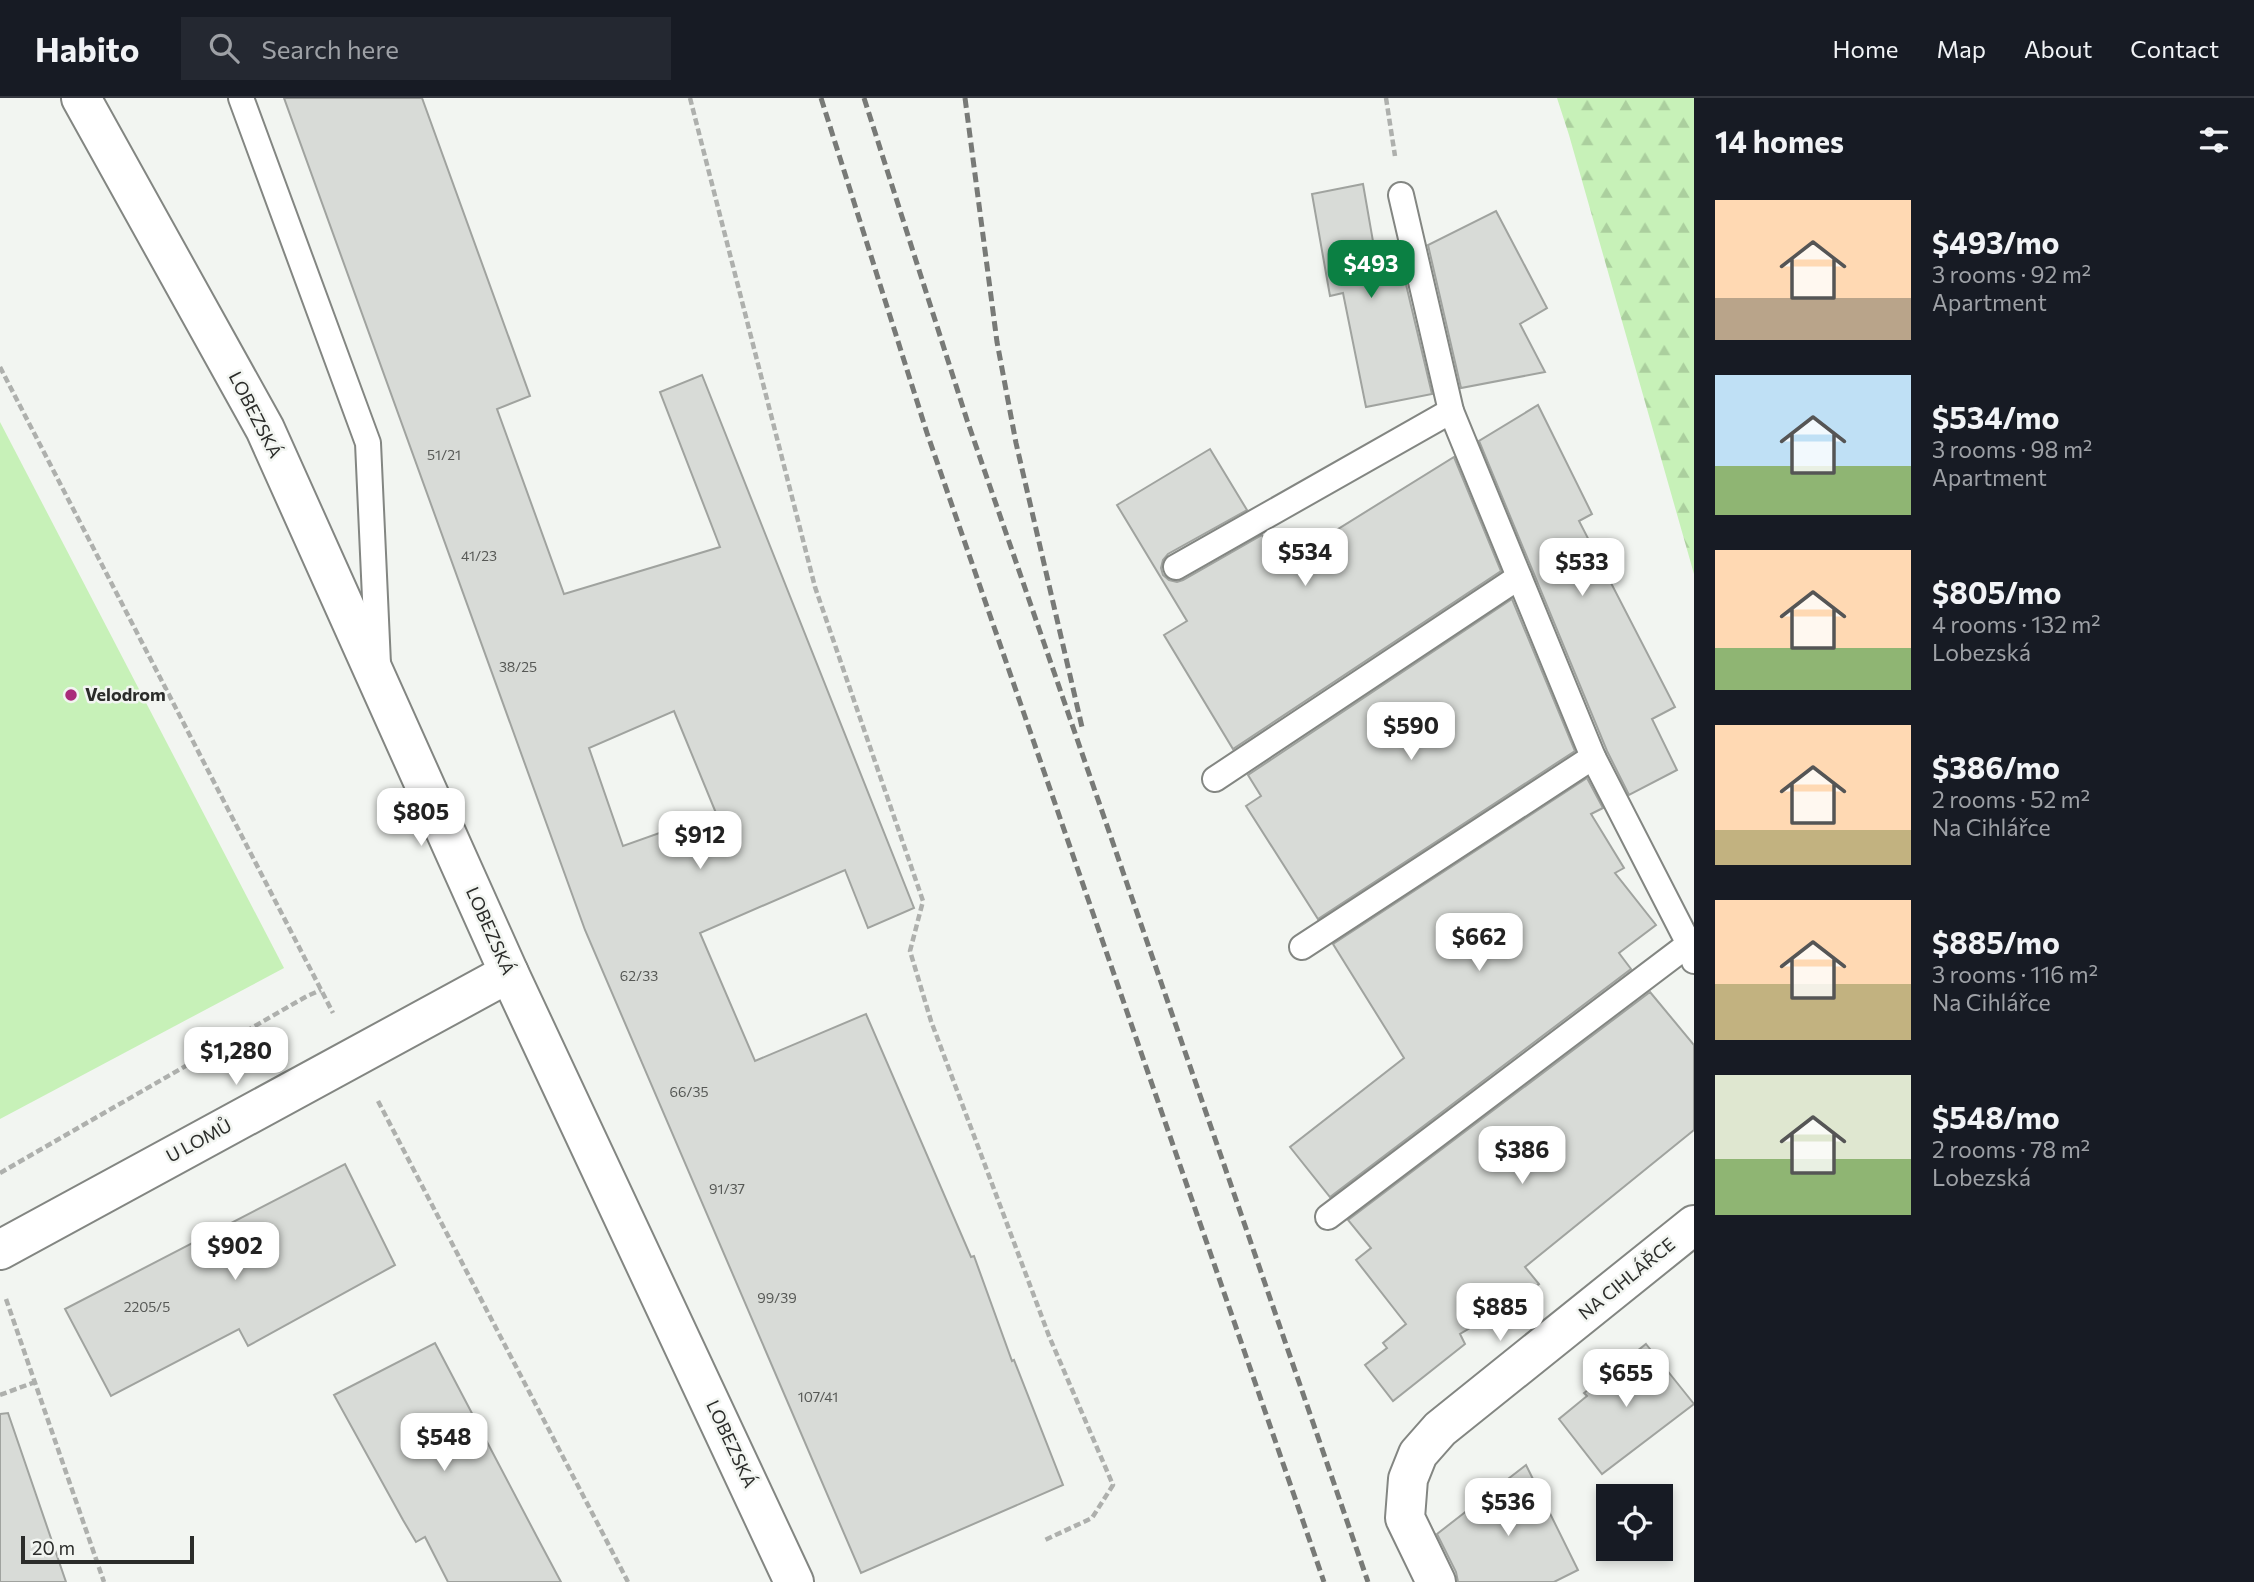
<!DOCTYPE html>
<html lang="en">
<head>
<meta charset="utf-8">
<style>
  :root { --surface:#171b24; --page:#242831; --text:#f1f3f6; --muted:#9ea1a6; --line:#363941; --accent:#0b8043 }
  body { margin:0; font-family:Commissioner,sans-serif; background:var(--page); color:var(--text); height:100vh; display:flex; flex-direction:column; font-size:26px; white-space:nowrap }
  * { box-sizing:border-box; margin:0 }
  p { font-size:23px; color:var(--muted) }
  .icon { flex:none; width:38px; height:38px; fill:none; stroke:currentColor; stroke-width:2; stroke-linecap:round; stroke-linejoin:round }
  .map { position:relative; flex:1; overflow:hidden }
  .panel { display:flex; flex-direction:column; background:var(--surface); width:560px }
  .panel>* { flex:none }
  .buttons { position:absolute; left:1596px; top:1386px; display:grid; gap:14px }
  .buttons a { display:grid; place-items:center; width:77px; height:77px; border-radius:0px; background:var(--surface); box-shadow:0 4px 10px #0003; font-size:35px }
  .scale { position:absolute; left:21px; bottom:18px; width:173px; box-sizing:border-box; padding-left:7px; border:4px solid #2b2c2a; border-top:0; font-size:19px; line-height:24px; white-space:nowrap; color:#2b2c2a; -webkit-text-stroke:5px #f2f5f1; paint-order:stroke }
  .price { position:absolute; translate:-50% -60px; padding:0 16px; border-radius:14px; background:#fff; color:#222; font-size:23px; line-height:46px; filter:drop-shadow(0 2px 4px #0008) }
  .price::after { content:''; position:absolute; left:50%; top:42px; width:21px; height:16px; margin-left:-10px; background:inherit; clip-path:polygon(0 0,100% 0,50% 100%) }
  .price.selected { background:var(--accent); color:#fff }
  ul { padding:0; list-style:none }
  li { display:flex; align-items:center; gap:21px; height:175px; padding:0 21px }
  li span { display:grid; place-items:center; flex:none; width:196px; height:140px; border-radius:0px; color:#555 }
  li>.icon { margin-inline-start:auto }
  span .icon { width:84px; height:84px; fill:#fffc; stroke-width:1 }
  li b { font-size:30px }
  h2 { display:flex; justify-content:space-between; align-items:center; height:84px; padding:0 21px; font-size:30px }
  header { display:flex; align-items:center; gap:42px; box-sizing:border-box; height:98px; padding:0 35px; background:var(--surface); border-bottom:2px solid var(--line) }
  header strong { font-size:33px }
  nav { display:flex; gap:38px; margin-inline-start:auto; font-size:24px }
  .search { width:490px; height:63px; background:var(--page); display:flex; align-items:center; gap:18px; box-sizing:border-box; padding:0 24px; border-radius:0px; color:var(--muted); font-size:26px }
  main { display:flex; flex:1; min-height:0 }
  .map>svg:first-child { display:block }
  .green { fill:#c7f1b8 }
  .forest { fill:url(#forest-firs) }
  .building { fill:#d8dbd7; stroke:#a0a39f; stroke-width:2; fill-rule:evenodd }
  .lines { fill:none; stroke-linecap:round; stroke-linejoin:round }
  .lane-casing { stroke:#838682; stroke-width:28 }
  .street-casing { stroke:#838682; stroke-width:42 }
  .secondary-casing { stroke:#838682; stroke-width:42 }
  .path { stroke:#aeb0ad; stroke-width:4.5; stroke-dasharray:7 3.5; stroke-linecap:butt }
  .lane { stroke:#fff; stroke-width:24 }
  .street { stroke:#fff; stroke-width:38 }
  .secondary { stroke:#fff; stroke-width:38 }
  .rail { stroke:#787a77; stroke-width:5; stroke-dasharray:10 5; stroke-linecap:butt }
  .poi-dot { fill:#aa2b7a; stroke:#f2f5f1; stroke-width:2.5 }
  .labels { text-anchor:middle; stroke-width:5; stroke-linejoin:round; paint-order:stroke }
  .number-label { font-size:14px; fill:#565855 }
  .street-label { font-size:18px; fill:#2b2c2a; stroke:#f2f5f1 }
  .poi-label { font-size:18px; font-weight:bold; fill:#2b2c2a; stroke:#f2f5f1; text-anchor:start }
</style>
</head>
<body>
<header>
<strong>Habito</strong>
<div class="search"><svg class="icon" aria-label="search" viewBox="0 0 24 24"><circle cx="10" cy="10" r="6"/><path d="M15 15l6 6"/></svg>Search here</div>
<nav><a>Home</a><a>Map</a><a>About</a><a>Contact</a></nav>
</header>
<main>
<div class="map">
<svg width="1694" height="1484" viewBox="0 0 1694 1484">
  <defs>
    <pattern id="forest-firs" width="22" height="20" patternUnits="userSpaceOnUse" patternTransform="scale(1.75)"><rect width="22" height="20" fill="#c7f1b8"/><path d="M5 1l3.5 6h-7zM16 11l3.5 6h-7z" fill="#abcf9e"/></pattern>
  </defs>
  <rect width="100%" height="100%" fill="#f2f5f1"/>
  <path class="green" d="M 0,324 L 284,870 L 0,1021 Z"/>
  <path class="forest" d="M 1557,0 L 1694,0 L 1694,476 L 1569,37 Z"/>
  <g class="building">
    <path d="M 284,0 L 422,0 L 530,298 L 497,311 L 564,496 L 720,449 L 660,294 L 702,277 L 914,810 L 868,830 L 845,772 L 700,835 L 755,963 L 866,916 L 971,1159 L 974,1158 L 1012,1263 L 1014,1262 L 1063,1387 L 861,1475 L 585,832 ZM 674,613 L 716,715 L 623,748 L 589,650 Z"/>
    <path d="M 1363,86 L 1378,172 L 1400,161 L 1432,296 L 1366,309 L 1343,195 L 1330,198 L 1312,96 Z"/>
    <path d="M 1496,113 L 1547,210 L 1520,226 L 1545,274 L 1461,290 L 1428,147 Z"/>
    <path d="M 1538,307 L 1592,416 L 1579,423 L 1675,609 L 1652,621 L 1677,672 L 1629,697 L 1607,653 L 1479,343 Z"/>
    <path d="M 1210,351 L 1247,412 L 1168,456 L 1163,462 L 1161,470 L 1163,477 L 1169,482 L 1177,484 L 1183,482 L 1262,437 L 1280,467 L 1454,359 L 1501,473 L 1233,651 L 1164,537 L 1187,523 L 1117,407 Z"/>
    <path d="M 1512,501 L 1575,653 L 1318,821 L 1246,708 L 1261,698 L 1248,677 Z"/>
    <path d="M 1587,680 L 1603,710 L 1591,716 L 1624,770 L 1615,775 L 1656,827 L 1619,855 L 1631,871 L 1330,1099 L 1290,1049 L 1404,960 L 1333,846 Z"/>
    <path d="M 1650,894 L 1694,947 L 1694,1032 L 1525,1169 L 1539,1186 L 1487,1229 L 1482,1223 L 1460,1236 L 1465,1246 L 1393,1303 L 1365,1267 L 1387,1250 L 1383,1245 L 1406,1226 L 1356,1162 L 1371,1150 L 1348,1122 Z"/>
    <path d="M 345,1066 L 395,1167 L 248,1248 L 239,1231 L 111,1298 L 65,1211 Z"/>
    <path d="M 435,1245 L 537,1439 L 561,1484 L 448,1484 L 425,1439 L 416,1444 L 403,1422 L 334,1297 Z"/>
    <path d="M 1646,1246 L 1694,1306 L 1602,1376 L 1559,1321 L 1587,1298 L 1584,1295 Z"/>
    <path d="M 8,1315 L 66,1484 L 0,1484 L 0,1316 Z"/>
    <path d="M 1526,1367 L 1578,1472 L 1554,1484 L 1458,1484 L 1456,1474 L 1437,1436 Z"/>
  </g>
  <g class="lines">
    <defs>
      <g id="lane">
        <path d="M 241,0 L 368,345 L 378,566"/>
        <path d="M 1401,97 L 1451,313 L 1593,659 L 1689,846 L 1694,863"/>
        <path d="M 1176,469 L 1451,313"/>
        <path d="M 1215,681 L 1519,479"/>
        <path d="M 1302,849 L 1593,659"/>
        <path d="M 1328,1119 L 1689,846"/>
      </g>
      <g id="street">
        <path d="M 0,1152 L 509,875"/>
        <path d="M 1436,1484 L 1405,1420 L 1408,1381 L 1418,1356 L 1440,1331 L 1694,1127"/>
      </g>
      <path id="secondary" d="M 81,0 L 265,331 L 509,875 L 794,1484"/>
    </defs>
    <use href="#lane" class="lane-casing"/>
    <use href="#street" class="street-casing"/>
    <use href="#secondary" class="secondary-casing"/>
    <g class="path">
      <path d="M 690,0 L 815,489 L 923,803 L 910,853 L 931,923 L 1049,1238 L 1113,1387 L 1092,1420 L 1045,1442"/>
      <path d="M 1386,0 L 1395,58"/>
      <path d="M 0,269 L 333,915"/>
      <path d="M 378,1003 L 628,1484"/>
      <path d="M 0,1075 L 307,898 L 321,892"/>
      <path d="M 6,1201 L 104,1484"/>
      <path d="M 0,1297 L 35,1284"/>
    </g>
    <use href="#lane" class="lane"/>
    <use href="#street" class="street"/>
    <use href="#secondary" class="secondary"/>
    <g class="rail">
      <path d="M 821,0 L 927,335 L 1324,1484"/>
      <path d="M 864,0 L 967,322 L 1368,1484"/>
      <path d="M 965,0 L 997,244 L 1016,345 L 1082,629"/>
    </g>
  </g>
  <circle class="poi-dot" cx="71" cy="597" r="7"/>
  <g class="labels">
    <g class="number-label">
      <text x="444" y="362">51/21</text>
      <text x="479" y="463">41/23</text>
      <text x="518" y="574">38/25</text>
      <text x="639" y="883">62/33</text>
      <text x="689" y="999">66/35</text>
      <text x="727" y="1096">91/37</text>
      <text x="777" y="1205">99/39</text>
      <text x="147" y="1214">2205/5</text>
      <text x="818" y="1304">107/41</text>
    </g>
    <g class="street-label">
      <text transform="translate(255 317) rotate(63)" y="6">LOBEZSKÁ</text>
      <text transform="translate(490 833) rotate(66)" y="6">LOBEZSKÁ</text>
      <text transform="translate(199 1043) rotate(-28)" y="6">U LOMŮ</text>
      <text transform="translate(1627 1181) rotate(-39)" y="6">NA CIHLÁŘCE</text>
      <text transform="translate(731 1346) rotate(65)" y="6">LOBEZSKÁ</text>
    </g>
    <g class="poi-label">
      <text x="85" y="603">Velodrom</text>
    </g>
  </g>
</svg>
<div class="buttons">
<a><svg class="icon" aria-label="locate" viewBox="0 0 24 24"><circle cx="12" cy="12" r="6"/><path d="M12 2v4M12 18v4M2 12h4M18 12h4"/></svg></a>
</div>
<div class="scale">20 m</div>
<b class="price selected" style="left:1371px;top:202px">$493</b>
<b class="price" style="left:1305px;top:490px">$534</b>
<b class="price" style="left:1582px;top:500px">$533</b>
<b class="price" style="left:1411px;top:664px">$590</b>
<b class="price" style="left:421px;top:750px">$805</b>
<b class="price" style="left:700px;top:773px">$912</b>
<b class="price" style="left:1479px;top:875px">$662</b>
<b class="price" style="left:236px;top:989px">$1,280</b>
<b class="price" style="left:1522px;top:1088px">$386</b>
<b class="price" style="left:235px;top:1184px">$902</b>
<b class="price" style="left:1500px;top:1245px">$885</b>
<b class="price" style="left:1626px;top:1311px">$655</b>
<b class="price" style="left:444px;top:1375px">$548</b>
<b class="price" style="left:1508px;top:1440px">$536</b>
</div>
<section class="panel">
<h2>14 homes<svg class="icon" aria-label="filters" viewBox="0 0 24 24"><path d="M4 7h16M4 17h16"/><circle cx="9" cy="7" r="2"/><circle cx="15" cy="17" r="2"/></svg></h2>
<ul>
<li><span style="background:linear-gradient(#ffd9b3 70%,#b9a48a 0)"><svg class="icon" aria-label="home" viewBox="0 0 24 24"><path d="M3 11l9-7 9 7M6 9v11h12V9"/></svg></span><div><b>$493/mo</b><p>3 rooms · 92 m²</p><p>Apartment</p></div></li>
<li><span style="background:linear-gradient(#bfe0f5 65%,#8fb573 0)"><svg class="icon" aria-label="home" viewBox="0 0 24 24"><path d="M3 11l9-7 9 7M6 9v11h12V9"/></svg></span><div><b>$534/mo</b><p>3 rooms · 98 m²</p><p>Apartment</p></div></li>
<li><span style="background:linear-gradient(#ffd9b3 70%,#8fb573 0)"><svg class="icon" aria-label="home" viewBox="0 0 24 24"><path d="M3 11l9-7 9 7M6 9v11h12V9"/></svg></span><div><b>$805/mo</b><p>4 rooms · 132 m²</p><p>Lobezská</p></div></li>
<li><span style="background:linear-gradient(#ffd9b3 75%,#c2b280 0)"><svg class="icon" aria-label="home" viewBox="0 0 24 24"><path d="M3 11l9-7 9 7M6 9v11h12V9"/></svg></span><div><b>$386/mo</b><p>2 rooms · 52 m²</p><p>Na Cihlářce</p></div></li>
<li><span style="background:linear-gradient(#ffd9b3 60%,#c2b280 0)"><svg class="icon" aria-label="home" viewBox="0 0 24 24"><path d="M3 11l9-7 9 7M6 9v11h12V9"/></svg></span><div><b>$885/mo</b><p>3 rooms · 116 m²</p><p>Na Cihlářce</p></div></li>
<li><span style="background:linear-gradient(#dfe7d0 60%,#8fb573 0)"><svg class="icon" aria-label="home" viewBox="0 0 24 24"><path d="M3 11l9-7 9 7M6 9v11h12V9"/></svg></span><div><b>$548/mo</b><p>2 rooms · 78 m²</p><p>Lobezská</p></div></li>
</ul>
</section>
</main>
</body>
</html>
